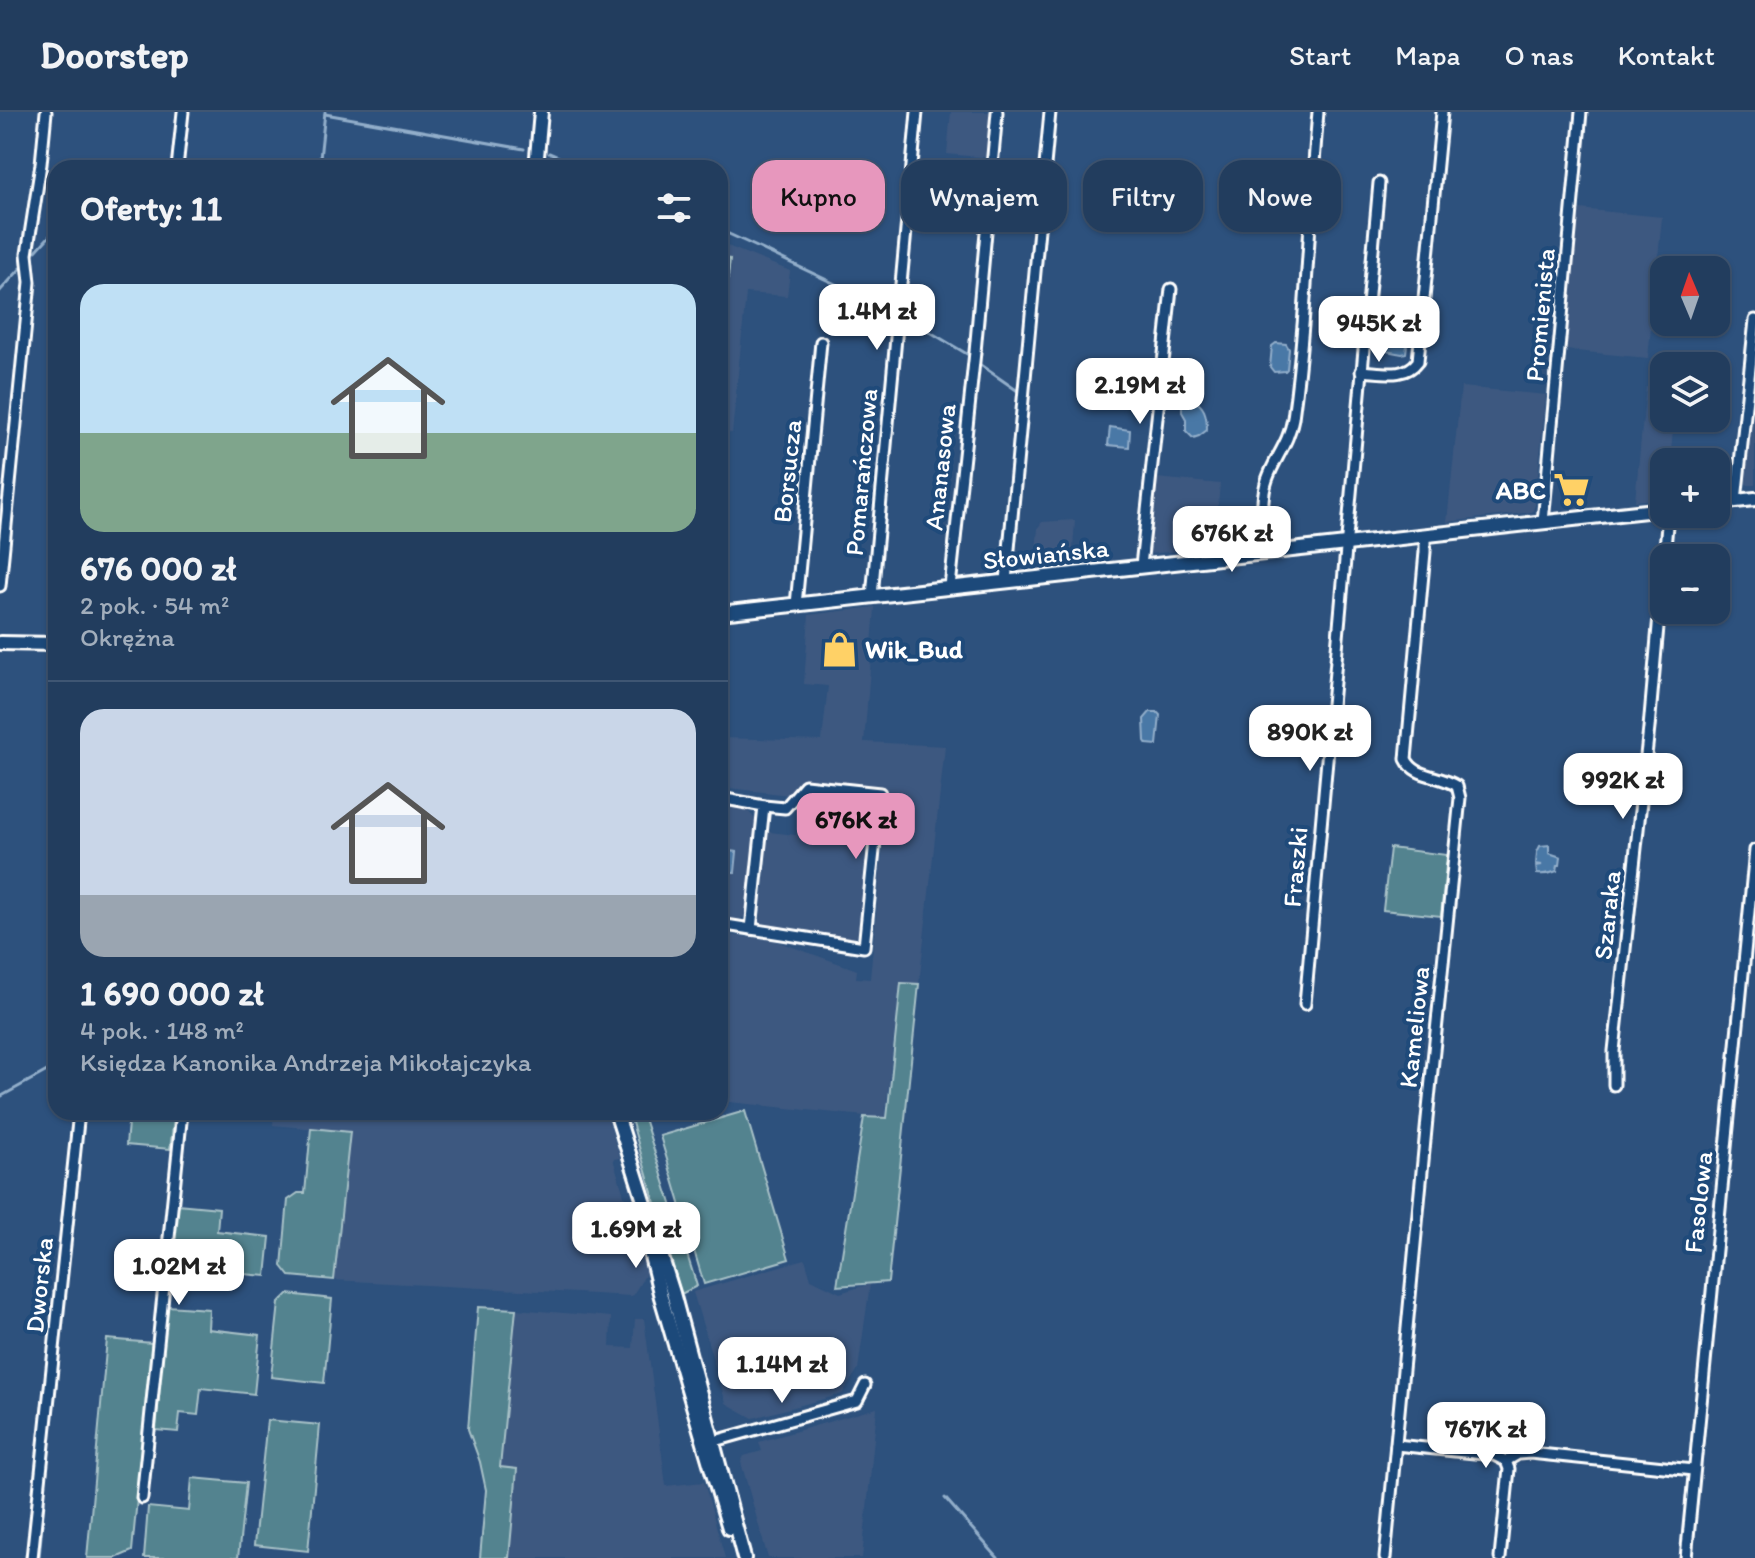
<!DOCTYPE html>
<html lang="pl">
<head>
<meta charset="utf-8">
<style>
  :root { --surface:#223d5e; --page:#2a4464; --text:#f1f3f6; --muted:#a2aebc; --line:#3f5673; --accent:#e797bd }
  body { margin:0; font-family:Itim,sans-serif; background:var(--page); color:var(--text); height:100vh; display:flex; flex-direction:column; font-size:30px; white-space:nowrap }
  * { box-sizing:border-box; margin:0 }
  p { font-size:26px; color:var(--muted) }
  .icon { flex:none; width:44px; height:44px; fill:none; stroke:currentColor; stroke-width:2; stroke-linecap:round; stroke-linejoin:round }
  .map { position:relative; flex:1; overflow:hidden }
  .drawer { position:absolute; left:48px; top:48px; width:680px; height:960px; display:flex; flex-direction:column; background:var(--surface); border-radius:24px; box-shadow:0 2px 6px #0004,0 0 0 2px var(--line) }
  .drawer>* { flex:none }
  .hud { position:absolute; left:752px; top:48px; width:760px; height:72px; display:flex; gap:16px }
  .needle { width:52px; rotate:358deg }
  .fabs { position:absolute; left:1650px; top:144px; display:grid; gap:16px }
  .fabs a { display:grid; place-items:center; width:80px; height:80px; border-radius:16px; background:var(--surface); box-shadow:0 2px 6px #0004,0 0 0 2px var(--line); font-size:40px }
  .price { position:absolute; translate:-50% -68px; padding:0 18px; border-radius:16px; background:#fff; color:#222; font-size:26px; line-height:52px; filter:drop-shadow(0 2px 4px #0008) }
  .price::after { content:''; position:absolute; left:50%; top:48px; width:24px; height:18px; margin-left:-12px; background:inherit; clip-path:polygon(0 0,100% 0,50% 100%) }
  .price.active { background:var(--accent); color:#111 }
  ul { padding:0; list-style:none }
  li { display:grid; align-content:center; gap:16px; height:424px; padding:0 32px }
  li+li { border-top:2px solid var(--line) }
  li span { display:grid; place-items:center; height:248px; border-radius:24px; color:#555 }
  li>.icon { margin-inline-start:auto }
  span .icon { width:144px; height:144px; fill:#fffc; stroke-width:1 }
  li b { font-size:34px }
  h2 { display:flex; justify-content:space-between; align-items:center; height:96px; padding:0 32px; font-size:34px }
  .pill { padding:0 28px; border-radius:24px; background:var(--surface); box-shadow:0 2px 6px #0004,0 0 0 2px var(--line); font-size:28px; line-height:72px }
  .pill.active { background:var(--accent); color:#111 }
  header { display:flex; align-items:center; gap:48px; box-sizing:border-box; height:112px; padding:0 40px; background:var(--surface); border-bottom:2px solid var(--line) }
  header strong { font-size:38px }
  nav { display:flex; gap:44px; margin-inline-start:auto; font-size:28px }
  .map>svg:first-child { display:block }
  .built { fill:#3e5980 }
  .green { fill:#52838f; stroke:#a8c1c7; stroke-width:2 }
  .water { fill:#4a78a6; stroke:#92aeca; stroke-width:2 }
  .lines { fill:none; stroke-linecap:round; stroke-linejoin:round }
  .stream { stroke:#92aeca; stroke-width:3 }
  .street-casing { stroke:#fff; stroke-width:15 }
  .secondary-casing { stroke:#fff; stroke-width:18 }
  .street { stroke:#1f4a7a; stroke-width:9 }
  .secondary { stroke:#1f4a7a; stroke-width:12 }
  .labels { text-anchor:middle; stroke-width:8; stroke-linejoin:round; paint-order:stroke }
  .street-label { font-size:26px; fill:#fff; stroke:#1f4a7a }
  .poi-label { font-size:26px; font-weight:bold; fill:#fff; stroke:#1f4a7a; text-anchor:end }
</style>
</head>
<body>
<header>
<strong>Doorstep</strong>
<nav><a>Start</a><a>Mapa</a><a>O nas</a><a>Kontakt</a></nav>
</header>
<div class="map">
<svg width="1755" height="1446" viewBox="0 0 1755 1446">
  <rect width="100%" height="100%" fill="#2d517d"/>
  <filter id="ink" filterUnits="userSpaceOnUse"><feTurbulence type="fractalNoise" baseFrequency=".0125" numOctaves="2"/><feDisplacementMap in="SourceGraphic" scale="16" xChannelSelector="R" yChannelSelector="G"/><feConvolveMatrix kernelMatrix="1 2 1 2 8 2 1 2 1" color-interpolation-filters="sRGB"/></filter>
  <g filter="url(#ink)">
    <g class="built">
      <path d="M 951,0 L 994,0 L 990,46 L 947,42 Z"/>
      <path d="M 1579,97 L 1662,105 L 1648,246 L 1566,238 Z"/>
      <path d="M 720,131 L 790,159 L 787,184 L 746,181 L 732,321 L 720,320 Z"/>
      <path d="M 1461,275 L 1546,283 L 1535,393 L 1532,400 L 1447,410 Z"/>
      <path d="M 1646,275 L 1663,277 L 1664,306 L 1674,307 L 1670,350 L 1664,350 L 1664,386 L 1635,389 Z"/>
      <path d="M 1752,297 L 1755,297 L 1755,373 L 1748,373 L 1743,369 Z"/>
      <path d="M 1156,366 L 1220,372 L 1214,435 L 1148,442 Z"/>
      <path d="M 1075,408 L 1072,450 L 1035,454 L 1038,416 L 1042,410 Z"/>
      <path d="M 875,495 L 864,630 L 945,634 L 919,872 L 900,871 L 885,1006 L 720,989 L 720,822 L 773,828 L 857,858 L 856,866 L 870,867 L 888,678 L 803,667 L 790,683 L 720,675 L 720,626 L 822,629 L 828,574 L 804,572 L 809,503 Z"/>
      <path d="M 807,678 L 868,685 L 871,691 L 858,822 L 853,829 L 825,826 L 821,821 L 760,813 L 769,720 L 796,723 L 802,682 Z"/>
      <path d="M 720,693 L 745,696 L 756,708 L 746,804 L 738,808 L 720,806 Z"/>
      <path d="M 274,1000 L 606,1000 L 620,1046 L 613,1047 L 647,1160 L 632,1184 L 334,1168 L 350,1020 L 273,1013 Z"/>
      <path d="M 805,1147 L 811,1167 L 840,1181 L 870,1172 L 858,1257 L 842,1282 L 753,1306 L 726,1291 L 693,1180 Z"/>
      <path d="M 516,1197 L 611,1205 L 610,1235 L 633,1236 L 635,1207 L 644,1207 L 666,1374 L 704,1370 L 725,1446 L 509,1446 L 517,1357 L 500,1356 Z"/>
      <path d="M 877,1296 L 862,1446 L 768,1446 L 741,1350 L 744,1344 L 762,1339 L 759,1330 Z"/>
    </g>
    <g class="green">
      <path d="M 720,146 L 730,147 L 720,242 Z"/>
      <path d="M 1390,736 L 1447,743 L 1441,804 L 1383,798 Z"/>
      <path d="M 901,871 L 919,872 L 888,1170 L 837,1174 L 864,1005 L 887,1006 Z"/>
      <path d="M 745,999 L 789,1147 L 704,1172 L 660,1024 Z"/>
      <path d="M 129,1000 L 175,1000 L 170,1037 L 126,1033 Z"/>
      <path d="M 629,1000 L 642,1000 L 697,1174 L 681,1182 Z"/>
      <path d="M 311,1016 L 350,1020 L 334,1168 L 290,1164 L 282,1154 L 288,1088 L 298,1081 L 305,1081 Z"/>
      <path d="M 177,1092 L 219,1096 L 217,1119 L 270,1125 L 266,1164 L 213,1159 L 214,1147 L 172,1143 Z"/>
      <path d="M 288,1182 L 332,1187 L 324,1271 L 271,1265 L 279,1191 Z"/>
      <path d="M 167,1194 L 209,1197 L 208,1217 L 260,1223 L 254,1282 L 201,1276 L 198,1303 L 180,1301 L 178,1320 L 156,1318 Z"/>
      <path d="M 478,1195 L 516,1197 L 500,1355 L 517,1357 L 509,1446 L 480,1446 L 486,1378 L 480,1350 L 468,1317 Z"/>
      <path d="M 107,1227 L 152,1231 L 132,1439 L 116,1446 L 87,1446 Z"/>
      <path d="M 267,1308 L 320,1313 L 308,1439 L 254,1433 Z"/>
      <path d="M 192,1366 L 246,1371 L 238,1446 L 144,1446 L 148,1395 L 189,1399 Z"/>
    </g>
    <g class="water">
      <path d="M 1387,221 L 1406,223 L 1408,226 L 1406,241 L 1402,242 L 1380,238 C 1378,230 1379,224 1387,221 Z"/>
      <path d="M 1276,231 L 1286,232 L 1289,237 L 1287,257 L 1285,259 L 1274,260 L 1270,255 L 1272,234 Z"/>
      <path d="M 1190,288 C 1205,291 1207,304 1207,318 L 1199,324 L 1193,326 L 1186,319 L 1186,307 L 1182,300 L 1182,292 Z"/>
      <path d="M 1110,315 L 1130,318 L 1129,335 L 1108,333 Z"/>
      <path d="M 1150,600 L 1157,600 L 1160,603 L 1157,633 L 1147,632 L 1145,629 L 1144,607 Z"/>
      <path d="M 1549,733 L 1549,741 L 1561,745 L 1560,753 L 1558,753 L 1557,759 C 1550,762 1545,763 1537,762 L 1536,754 L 1542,753 L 1536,752 L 1537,740 L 1540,734 Z"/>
      <path d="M 720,738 L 737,740 L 735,760 L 720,758 Z"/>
    </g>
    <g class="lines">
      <g class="stream">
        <path d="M 325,2 L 524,37"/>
        <path d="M 549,41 L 584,56"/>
        <path d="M 319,56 L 325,0"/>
        <path d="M 720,118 C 778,144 834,172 892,199"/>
        <path d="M 36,139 L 56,117"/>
        <path d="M 0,179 L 21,156"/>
        <path d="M 905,205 L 967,242"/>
        <path d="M 979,252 L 1022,282"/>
        <path d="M 0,985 L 56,954"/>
        <path d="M 945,1386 L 998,1446"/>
        <path d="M 39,1446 L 44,1390"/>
      </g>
      <defs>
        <g id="street">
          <path d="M 177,56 L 183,0"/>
          <path d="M 1361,259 C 1382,260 1405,267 1418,249 L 1442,0"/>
          <path d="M 1736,389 L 1755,208"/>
          <path d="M 1543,410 L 1581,0"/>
          <path d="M 1262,441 C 1263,419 1260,388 1267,368 C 1275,345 1289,331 1293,306 C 1307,205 1309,102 1318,0"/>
          <path d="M 1141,454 L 1171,177"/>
          <path d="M 1006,469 L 1050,0"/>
          <path d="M 0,474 L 30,170 L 27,142 L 41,52 L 46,0"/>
          <path d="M 950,475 L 975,240 L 997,0"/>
          <path d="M 872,484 L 917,0"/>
          <path d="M 796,493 L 821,230"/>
          <path d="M 720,686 L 764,694 L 751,817 L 720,812"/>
          <path d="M 751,817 L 864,835 L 880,681 L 805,673 L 785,696 L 764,694"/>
          <path d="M 1305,892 L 1379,71"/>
          <path d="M 1614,973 L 1614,939 L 1649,616 L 1668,402"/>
          <path d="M 708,1331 L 857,1289 L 865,1273"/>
          <path d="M 1396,1333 L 1494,1343 L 1506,1349 L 1509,1357 L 1500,1446"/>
          <path d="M 1506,1349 L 1518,1342 L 1530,1341 L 1693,1358"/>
          <path d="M 142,1386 L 182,1000"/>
          <path d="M 32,1446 L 79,1000"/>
          <path d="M 1385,1446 L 1427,1007 L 1460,686 L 1457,674 C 1438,662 1415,666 1406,647 L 1425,440 L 1425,423"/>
          <path d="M 1686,1446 L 1755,738"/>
        </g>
        <g id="secondary">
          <path d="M 536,56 L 541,0"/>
          <path d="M 1716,391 L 1755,387"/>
          <path d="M 720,501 L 1664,397"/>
          <path d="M 0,531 L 56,532"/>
          <path d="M 616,1000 L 673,1181 L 744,1446"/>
          <path d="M 640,1099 L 661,1185 L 729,1416"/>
        </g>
      </defs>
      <use href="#street" class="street-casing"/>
      <use href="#secondary" class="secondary-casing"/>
      <use href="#street" class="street"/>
      <use href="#secondary" class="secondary"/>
    </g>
  </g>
  <defs>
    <symbol id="supermarket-bare" viewBox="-9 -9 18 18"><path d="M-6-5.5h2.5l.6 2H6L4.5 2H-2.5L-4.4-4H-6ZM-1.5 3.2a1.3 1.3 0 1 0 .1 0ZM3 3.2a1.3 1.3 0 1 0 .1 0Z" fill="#ffd166" stroke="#1f4a7a" stroke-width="2.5" paint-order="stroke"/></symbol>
    <symbol id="shop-bare" viewBox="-9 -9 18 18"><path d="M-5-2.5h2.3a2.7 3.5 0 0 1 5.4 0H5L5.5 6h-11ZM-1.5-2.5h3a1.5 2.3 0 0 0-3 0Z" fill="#ffd166" stroke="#1f4a7a" stroke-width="2.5" paint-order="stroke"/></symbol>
  </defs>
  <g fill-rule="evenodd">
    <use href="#supermarket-bare" x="1546" y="352" width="51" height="51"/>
    <use href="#shop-bare" x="814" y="512" width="51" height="51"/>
  </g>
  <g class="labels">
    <g class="street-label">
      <text transform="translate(1540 203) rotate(-85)" y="9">Promienista</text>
      <text transform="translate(940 355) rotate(-84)" y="9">Ananasowa</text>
      <text transform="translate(787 359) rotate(-84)" y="9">Borsucza</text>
      <text transform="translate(861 360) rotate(-85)" y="9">Pomarańczowa</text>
      <text transform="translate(1046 442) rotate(-6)" y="9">Słowiańska</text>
      <text transform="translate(1295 755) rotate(-85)" y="9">Fraszki</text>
      <text transform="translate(1607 803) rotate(-84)" y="9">Szaraka</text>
      <text transform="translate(1414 915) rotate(-84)" y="9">Kameliowa</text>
      <text transform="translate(1698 1090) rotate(-84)" y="9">Fasolowa</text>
      <text transform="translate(39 1173) rotate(-84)" y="9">Dworska</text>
    </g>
    <g class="poi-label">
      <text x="1546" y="387">ABC</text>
      <text x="865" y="546" text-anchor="start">Wik_Bud</text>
    </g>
  </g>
</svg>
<div class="fabs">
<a><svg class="needle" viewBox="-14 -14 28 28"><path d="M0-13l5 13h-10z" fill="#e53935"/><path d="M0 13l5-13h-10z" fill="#a2aebc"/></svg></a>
<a><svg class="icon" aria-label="layers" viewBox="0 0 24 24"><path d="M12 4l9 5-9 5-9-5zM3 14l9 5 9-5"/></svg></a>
<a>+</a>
<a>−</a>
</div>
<b class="price" style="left:877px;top:240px">1.4M zł</b>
<b class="price" style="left:1379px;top:252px">945K zł</b>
<b class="price" style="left:1140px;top:314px">2.19M zł</b>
<b class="price" style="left:1232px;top:462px">676K zł</b>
<b class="price" style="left:1310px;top:661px">890K zł</b>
<b class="price" style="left:1623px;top:709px">992K zł</b>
<b class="price active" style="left:856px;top:749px">676K zł</b>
<b class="price" style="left:636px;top:1158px">1.69M zł</b>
<b class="price" style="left:179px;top:1195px">1.02M zł</b>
<b class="price" style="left:782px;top:1293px">1.14M zł</b>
<b class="price" style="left:1486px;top:1358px">767K zł</b>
<div class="hud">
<a class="pill active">Kupno</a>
<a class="pill">Wynajem</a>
<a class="pill">Filtry</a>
<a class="pill">Nowe</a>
</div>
<section class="drawer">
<h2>Oferty: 11<svg class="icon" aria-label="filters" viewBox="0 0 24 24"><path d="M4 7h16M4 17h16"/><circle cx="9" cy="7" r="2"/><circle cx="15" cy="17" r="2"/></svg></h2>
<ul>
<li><span style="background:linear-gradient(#bfe0f5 60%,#7fa58c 0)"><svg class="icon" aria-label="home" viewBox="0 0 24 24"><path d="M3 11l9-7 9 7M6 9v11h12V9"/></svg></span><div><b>676 000 zł</b><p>2 pok. · 54 m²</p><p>Okrężna</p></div></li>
<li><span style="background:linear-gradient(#c9d6e8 75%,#9aa5b1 0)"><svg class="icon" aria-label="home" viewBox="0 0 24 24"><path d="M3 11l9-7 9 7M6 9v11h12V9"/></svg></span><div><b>1 690 000 zł</b><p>4 pok. · 148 m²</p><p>Księdza Kanonika Andrzeja Mikołajczyka</p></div></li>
</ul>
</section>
</div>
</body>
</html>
